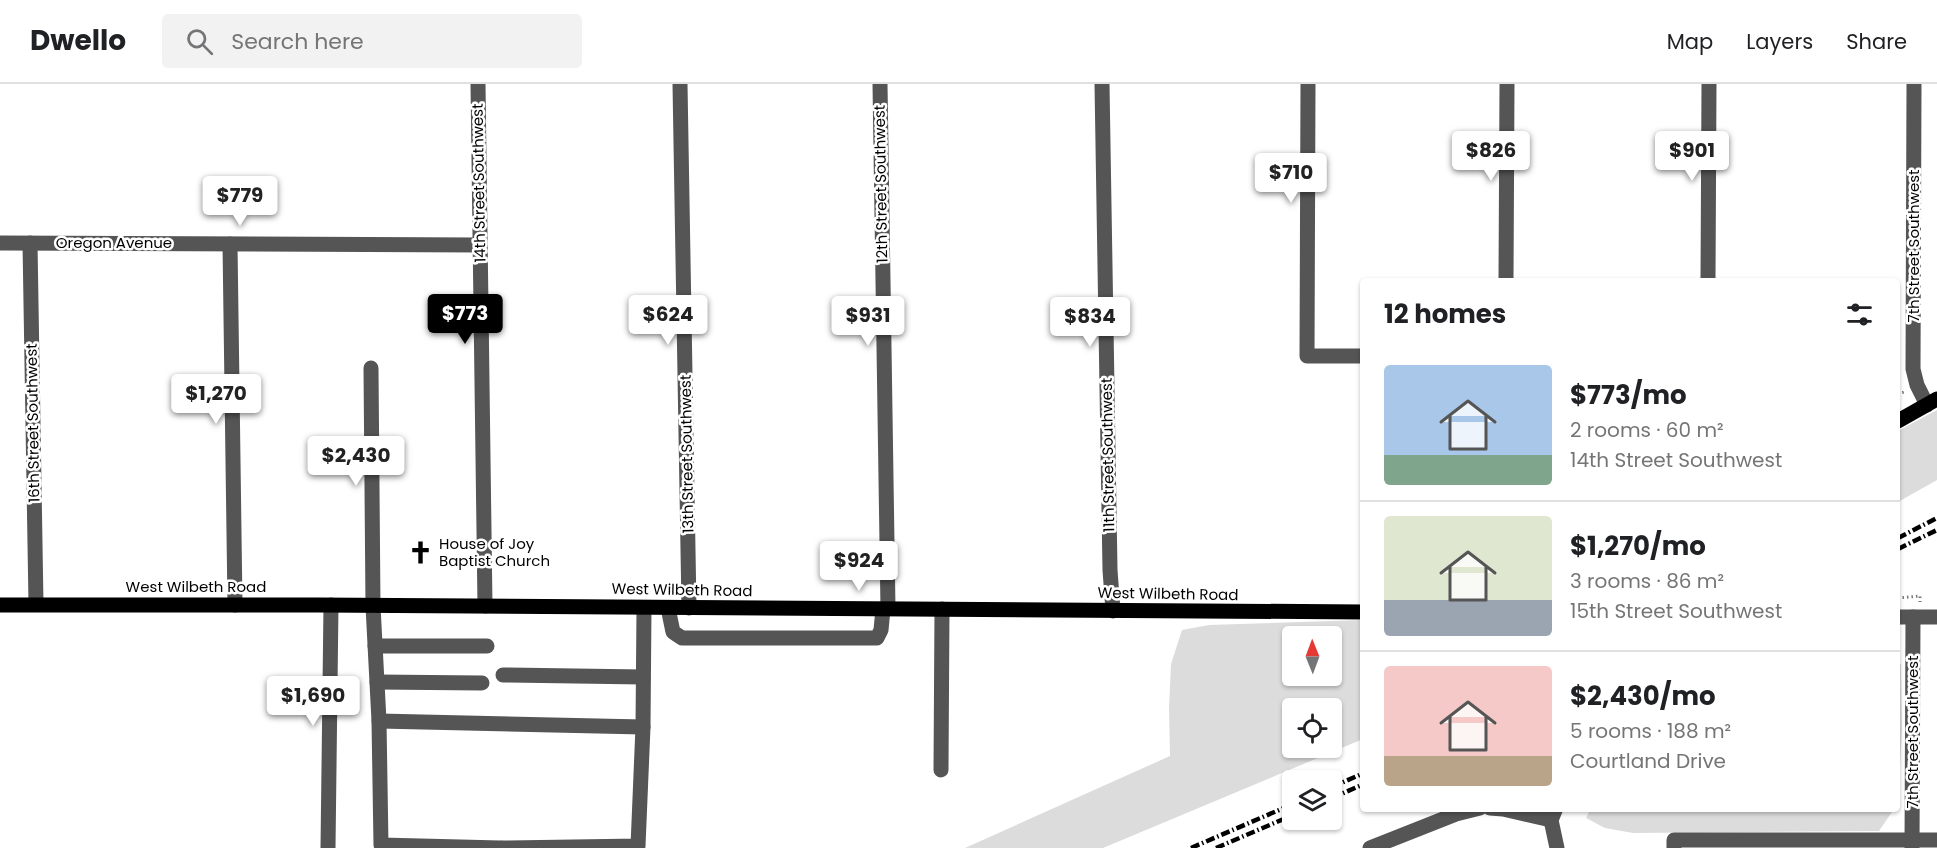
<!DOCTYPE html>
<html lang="en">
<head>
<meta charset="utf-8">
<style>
  :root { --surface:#fff; --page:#f2f2f2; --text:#202124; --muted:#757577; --line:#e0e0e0; --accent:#000 }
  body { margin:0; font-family:Poppins,sans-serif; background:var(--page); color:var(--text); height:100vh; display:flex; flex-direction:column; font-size:22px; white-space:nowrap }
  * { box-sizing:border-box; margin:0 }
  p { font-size:20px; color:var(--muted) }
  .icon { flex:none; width:33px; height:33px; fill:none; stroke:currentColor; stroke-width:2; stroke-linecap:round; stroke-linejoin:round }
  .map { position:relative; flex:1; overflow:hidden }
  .drawer { position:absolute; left:1360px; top:194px; width:540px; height:534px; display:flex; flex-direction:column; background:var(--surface); border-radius:6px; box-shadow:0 2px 4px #0004 }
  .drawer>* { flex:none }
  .needle { width:39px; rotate:359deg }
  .buttons { position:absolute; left:1282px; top:542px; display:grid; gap:12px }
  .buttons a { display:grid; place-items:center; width:60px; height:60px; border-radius:6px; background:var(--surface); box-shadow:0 2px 4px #0004; font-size:30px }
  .price { position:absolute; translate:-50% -51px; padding:0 14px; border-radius:6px; background:#fff; color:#222; font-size:20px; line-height:39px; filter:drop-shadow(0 2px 3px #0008) }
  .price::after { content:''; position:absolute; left:50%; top:36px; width:18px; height:14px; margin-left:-9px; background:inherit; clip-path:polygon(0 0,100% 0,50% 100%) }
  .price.current { background:var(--accent); color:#fff }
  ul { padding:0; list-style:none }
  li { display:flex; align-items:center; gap:18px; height:150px; padding:0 24px }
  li+li { border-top:2px solid var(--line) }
  li span { display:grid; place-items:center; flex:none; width:168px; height:120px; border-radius:6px; color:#555 }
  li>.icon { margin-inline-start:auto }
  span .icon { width:72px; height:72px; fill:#fffc; stroke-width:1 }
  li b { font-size:26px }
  h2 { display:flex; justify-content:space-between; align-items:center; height:72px; padding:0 24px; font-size:26px }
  header { display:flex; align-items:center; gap:36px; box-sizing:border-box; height:84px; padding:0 30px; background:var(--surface); border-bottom:2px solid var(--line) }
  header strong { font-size:28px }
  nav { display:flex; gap:33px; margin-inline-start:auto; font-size:21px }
  .search { width:420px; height:54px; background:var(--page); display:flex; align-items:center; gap:15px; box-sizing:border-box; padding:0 21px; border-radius:6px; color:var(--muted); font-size:22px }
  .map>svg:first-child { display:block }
  .green { fill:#dcdcdc; fill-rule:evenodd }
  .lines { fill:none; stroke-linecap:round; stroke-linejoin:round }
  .path { stroke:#777; stroke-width:3; stroke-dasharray:1.5 3; stroke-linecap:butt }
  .minor { stroke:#555; stroke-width:15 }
  .major { stroke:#000; stroke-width:15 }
  .rail { stroke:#000; stroke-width:4.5; stroke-dasharray:9 3 1.5 3; stroke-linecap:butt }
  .labels { text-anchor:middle; stroke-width:5; stroke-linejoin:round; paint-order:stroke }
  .street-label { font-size:15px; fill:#000; stroke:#fff }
  .poi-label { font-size:15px; fill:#000; stroke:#fff; text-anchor:start }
</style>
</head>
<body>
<header>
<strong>Dwello</strong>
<div class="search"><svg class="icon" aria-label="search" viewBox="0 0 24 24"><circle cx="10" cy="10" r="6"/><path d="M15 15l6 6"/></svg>Search here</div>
<nav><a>Map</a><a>Layers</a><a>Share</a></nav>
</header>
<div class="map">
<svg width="1937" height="764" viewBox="0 0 1937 764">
  <rect width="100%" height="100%" fill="#fff"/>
  <g class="green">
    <path d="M 1937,326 L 1937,396 L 1898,418 L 1898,347 Z"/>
    <path d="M 1363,536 L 1363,655 L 1103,764 L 965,764 L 1170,672 L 1169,625 L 1171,580 L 1182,546 L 1209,541 ZM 1293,552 L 1332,552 L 1332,591 L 1293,591 ZM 1293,624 L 1332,624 L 1332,663 L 1293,663 Z"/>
    <path d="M 1898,578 L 1901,580 L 1902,645 L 1898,720 Z"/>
    <path d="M 1591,724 L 1894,725 L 1879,747 L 1633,749 L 1605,744 L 1586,734 Z"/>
  </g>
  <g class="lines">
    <g class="path">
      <path d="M 1898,310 L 1904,308"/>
      <path d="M 1898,514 L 1920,512 L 1920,518"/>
    </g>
    <g class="minor">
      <path d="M 478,0 L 485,522"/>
      <path d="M 680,0 L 689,524"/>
      <path d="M 880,0 L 888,525"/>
      <path d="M 1102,0 L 1110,486 L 1113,527"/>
      <path d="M 1308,0 L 1307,272 L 1364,272"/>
      <path d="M 1914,0 L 1913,285 L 1917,301 L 1927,321"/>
      <path d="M 0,159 L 480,161"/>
      <path d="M 30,159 L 36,520"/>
      <path d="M 230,160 L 235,521"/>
      <path d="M 1506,196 L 1507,0"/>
      <path d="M 1708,196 L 1709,0"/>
      <path d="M 371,284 L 373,522 L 379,637 L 381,761 L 500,764"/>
      <path d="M 668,524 L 673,548 L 682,554 L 877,554 L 881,546 L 883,525"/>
      <path d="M 1898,533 L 1937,533"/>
      <path d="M 375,562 L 487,562"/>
      <path d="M 503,591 L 643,593"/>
      <path d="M 377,598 L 482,599"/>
      <path d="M 379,637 L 643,643"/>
      <path d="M 941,686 L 942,525"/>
      <path d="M 1490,724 L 1503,725 L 1551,736"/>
      <path d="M 1556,724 L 1551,736 L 1557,764"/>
      <path d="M 328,764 L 331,521"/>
      <path d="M 502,764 L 638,762 L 643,643 L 644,524"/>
      <path d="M 1370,764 L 1456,730 L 1480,724"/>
      <path d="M 1674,764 L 1674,756 L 1937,756"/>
      <path d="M 1912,764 L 1913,533"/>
    </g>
    <g class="major">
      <path d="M 1898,337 L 1937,315"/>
      <path d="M 0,521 L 319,521 L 1364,528"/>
    </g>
    <g class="rail">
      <path d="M 1898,454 L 1937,434"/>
      <path d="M 1898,465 L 1937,446"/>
      <path d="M 1332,703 L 1364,689"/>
      <path d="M 1332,714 L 1364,700"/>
      <path d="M 1191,764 L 1293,720"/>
      <path d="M 1216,764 L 1293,731"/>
    </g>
  </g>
  <defs>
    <symbol id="church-bare" viewBox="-9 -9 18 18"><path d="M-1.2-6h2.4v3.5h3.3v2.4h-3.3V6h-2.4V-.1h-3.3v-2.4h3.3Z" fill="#000" stroke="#fff" stroke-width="2.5" paint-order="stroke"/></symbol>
  </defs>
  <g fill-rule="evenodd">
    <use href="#church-bare" x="404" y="452" width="33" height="33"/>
  </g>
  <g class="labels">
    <g class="street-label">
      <text transform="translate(479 99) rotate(-91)" y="5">14th Street Southwest</text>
      <text transform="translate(881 100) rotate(-91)" y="5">12th Street Southwest</text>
      <text x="114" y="164">Oregon Avenue</text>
      <text transform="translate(1914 162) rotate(-90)" y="5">7th Street Southwest</text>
      <text transform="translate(33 339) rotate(-91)" y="5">16th Street Southwest</text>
      <text transform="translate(687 370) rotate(-91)" y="5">13th Street Southwest</text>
      <text transform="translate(1108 371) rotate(-91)" y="5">11th Street Southwest</text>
      <text x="196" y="508">West Wilbeth Road</text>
      <text transform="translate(682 506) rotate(1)" y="5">West Wilbeth Road</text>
      <text transform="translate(1168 510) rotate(1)" y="5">West Wilbeth Road</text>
      <text transform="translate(1913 648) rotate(-90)" y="5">7th Street Southwest</text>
    </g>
    <g class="poi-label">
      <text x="439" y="465">House of Joy<tspan x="439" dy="17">Baptist Church</tspan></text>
    </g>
  </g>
</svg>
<div class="buttons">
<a><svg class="needle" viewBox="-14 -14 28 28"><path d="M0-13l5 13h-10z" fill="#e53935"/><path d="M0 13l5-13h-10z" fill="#757577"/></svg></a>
<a><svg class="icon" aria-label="locate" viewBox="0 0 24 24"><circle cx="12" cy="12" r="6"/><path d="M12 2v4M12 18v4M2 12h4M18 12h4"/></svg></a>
<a><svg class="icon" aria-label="layers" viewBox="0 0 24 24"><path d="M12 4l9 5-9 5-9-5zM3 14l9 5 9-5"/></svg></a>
</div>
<b class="price" style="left:1491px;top:98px">$826</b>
<b class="price" style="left:1692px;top:98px">$901</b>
<b class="price" style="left:1291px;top:120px">$710</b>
<b class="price" style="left:240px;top:143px">$779</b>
<b class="price current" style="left:465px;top:261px">$773</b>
<b class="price" style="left:668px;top:262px">$624</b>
<b class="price" style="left:868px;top:263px">$931</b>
<b class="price" style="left:1090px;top:264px">$834</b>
<b class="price" style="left:216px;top:341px">$1,270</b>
<b class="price" style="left:356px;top:403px">$2,430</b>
<b class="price" style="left:859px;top:508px">$924</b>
<b class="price" style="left:313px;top:643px">$1,690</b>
<section class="drawer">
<h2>12 homes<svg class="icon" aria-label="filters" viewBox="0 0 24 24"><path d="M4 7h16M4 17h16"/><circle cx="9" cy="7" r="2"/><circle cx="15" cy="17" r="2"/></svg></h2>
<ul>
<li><span style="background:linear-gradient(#a9c7e8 75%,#7fa58c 0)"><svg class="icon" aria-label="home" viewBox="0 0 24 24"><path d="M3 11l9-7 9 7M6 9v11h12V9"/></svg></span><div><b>$773/mo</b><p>2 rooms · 60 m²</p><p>14th Street Southwest</p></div></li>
<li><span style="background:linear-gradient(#dfe7d0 70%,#9aa5b1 0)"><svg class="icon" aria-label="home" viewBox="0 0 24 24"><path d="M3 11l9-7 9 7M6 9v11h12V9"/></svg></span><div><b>$1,270/mo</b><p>3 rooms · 86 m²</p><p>15th Street Southwest</p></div></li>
<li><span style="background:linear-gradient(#f6c9c9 75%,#b9a48a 0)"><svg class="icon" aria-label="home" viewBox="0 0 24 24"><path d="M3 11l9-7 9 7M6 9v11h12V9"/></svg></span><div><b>$2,430/mo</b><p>5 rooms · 188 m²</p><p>Courtland Drive</p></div></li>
</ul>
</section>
</div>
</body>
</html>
